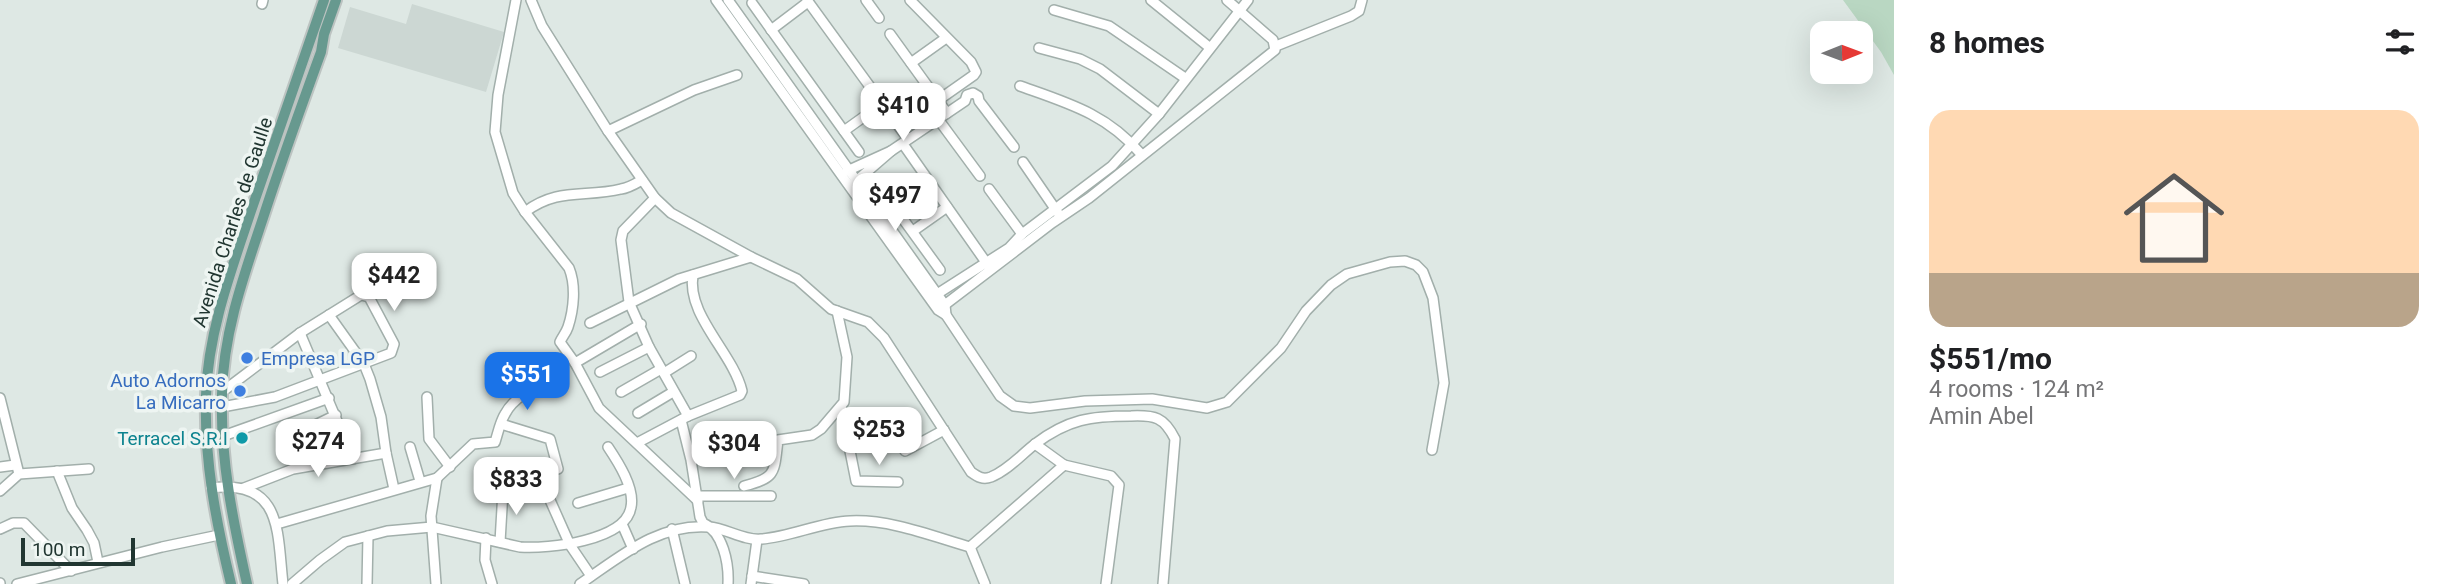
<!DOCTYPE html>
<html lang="en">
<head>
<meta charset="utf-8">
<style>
  :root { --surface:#fff; --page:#f2f2f2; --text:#202124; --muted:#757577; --line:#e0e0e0; --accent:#1a73e8 }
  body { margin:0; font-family:Roboto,sans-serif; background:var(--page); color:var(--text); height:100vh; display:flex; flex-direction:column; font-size:26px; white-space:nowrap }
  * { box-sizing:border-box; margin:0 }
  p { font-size:23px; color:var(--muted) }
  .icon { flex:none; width:38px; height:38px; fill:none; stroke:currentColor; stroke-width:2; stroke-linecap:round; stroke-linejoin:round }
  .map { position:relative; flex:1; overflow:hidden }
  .details { display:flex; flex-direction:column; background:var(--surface); width:560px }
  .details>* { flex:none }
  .needle { width:46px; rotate:89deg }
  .tools { position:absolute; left:1810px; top:21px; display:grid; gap:14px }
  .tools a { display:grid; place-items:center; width:63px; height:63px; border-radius:14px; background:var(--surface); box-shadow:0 7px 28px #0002; font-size:35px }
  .scale { position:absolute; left:21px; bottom:18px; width:114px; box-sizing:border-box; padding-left:7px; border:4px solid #213631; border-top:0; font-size:19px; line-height:24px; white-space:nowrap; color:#213631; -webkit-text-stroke:5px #eef5f2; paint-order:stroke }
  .price { position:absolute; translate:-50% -60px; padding:0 16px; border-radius:14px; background:#fff; color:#222; font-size:23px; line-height:46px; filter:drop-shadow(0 2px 4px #0008) }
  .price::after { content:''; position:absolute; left:50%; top:42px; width:21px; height:16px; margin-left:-10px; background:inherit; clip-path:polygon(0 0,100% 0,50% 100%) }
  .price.selected { background:var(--accent); color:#fff }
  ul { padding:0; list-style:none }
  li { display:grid; align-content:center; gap:14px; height:371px; padding:0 35px }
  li+li { border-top:2px solid var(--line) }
  li span { display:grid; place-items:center; height:217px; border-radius:21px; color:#555 }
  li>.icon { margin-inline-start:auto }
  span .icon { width:126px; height:126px; fill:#fffc; stroke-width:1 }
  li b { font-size:30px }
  h2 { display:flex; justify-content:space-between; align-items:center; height:84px; padding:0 35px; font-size:30px }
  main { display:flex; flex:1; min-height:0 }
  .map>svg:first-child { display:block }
  .built { fill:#ccd7d3 }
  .green { fill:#b9d7c2 }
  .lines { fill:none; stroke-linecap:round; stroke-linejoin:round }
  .minor-casing { stroke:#a2afab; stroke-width:12 }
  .major-casing { stroke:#bcc3c1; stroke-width:14 }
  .minor { stroke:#fff; stroke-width:9 }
  .major { stroke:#67998f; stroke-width:10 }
  .shop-dot { fill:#3f7fe0; stroke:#eef5f2; stroke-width:2.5 }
  .culture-dot { fill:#0f9aa8; stroke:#eef5f2; stroke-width:2.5 }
  .labels { text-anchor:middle; stroke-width:7; stroke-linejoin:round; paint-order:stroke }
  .street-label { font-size:19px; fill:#213631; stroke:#eef5f2 }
  .shop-label { font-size:19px; fill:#366cbe; stroke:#eef5f2; text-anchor:start }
  .culture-label { font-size:19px; fill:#0d838f; stroke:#eef5f2; text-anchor:end }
</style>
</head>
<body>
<main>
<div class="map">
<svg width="1894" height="584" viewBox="0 0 1894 584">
  <rect width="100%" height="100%" fill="#dee8e4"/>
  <path class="built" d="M 412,4 L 504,32 L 486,92 L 338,48 L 350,7 L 406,24 Z"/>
  <path class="green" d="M 1843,0 L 1894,0 L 1894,75 L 1881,52 Z"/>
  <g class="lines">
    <defs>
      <g id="minor">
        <path d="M 516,0 L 498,95 L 495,132 L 513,193 L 525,212"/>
        <path d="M 531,0 L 542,26 L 608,131 L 655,198 L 671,213 L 751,257 L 797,279 L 831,309 L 868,322 L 884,338 L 971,472 C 978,477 983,480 991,477 C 1008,470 1021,455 1035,444 C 1068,419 1091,416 1131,416 C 1155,415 1164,417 1175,439 L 1163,584"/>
        <path d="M 716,0 L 938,310 L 946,315 L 945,305 L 728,0"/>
        <path d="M 807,0 L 908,139"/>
        <path d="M 866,0 L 879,18"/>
        <path d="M 1151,0 L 1209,47"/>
        <path d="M 752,3 L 859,152"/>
        <path d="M 262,4 L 263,0"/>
        <path d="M 1054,10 L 1109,26 L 1185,78"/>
        <path d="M 771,30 L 808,2"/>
        <path d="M 890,34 L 947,113"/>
        <path d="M 1276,46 L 1351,16 L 1359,11 L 1362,0"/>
        <path d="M 1039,48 L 1080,59 L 1100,69 L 1159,114"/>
        <path d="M 911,63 L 946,38"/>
        <path d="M 1020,86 C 1068,103 1107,114 1141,154"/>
        <path d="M 938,119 L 980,176"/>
        <path d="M 900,127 L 974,75 L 976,72 L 971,62 L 910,0"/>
        <path d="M 608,131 L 694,90 L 737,75"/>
        <path d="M 844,131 L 883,103"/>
        <path d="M 903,144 L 990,268"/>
        <path d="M 891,151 L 965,101 L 967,95 L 973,93 L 978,96 L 979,101 L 1014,147"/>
        <path d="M 1023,162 L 1058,213"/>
        <path d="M 847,171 L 891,151 L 854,183"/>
        <path d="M 874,179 L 940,270"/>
        <path d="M 989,189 L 1022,234"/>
        <path d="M 655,198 L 623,231 L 621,240 L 629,302 L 649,347 L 688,416"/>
        <path d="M 913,231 L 947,207"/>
        <path d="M 934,296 L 1009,248 L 1022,234 L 1112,166 L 1159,114 L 1248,0"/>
        <path d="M 942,307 L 1052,223 L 1089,198 L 1275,50 L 1273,40 L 1227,0"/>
        <path d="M 329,315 L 364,364 L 370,379 L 381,417 L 386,453 L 394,489"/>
        <path d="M 946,315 L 1000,396 L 1014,406 L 1030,408 L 1085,401 L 1152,399 L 1207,408 L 1227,402 L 1281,348 L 1306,311 L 1331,285 L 1347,274 L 1390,262 L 1405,261 L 1416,265 L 1423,272 L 1433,298 L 1444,383 L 1432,450"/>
        <path d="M 590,323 L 679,279 L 751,257"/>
        <path d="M 641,324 L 575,363 L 560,342 C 562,337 566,333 568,327 C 574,309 576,285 569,268 L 525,212 C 558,187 585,198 621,189 C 629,188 635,184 642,180"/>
        <path d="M 300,333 L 353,459"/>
        <path d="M 575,363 L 599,408 L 698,501"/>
        <path d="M 600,372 L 649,347"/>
        <path d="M 664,373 L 691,356"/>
        <path d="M 222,392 L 300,333 L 361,295 L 369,297 L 394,344 L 391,353 L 275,397 L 222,407"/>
        <path d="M 621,392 L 661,369"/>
        <path d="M 427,397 L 429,439 L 450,467"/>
        <path d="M 0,398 L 19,474"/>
        <path d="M 841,406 L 856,481 L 898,482"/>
        <path d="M 638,413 L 673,392"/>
        <path d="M 681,420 L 691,460 L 700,517 L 703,523 C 723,532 729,563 728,584"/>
        <path d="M 501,424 L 550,439 L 558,469"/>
        <path d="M 301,432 L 336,415"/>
        <path d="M 223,436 L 329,398"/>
        <path d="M 637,443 L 688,416 L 740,395 L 742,391 C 733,353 686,315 693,275"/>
        <path d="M 410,447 L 420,481"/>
        <path d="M 905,451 L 944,430"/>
        <path d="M 1064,465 L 1111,476 L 1119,485 L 1106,584"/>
        <path d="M 0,467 L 15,465"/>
        <path d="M 57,471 L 72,508 L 87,530 L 94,543 L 98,562"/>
        <path d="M 744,486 C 777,478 774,472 778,440 L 812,435 L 821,429 L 844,402 L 847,357 L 837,311"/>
        <path d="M 211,488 C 283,479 277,532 283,584"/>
        <path d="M 244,488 L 293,469 L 386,453"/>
        <path d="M 0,491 L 19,474 L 89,469"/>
        <path d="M 697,496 L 771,496"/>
        <path d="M 550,500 L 570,545 L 591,576"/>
        <path d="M 578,503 L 628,488"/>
        <path d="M 277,524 L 437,478 L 473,444 L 495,442 C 498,433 500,422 505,414 C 514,396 539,385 556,376"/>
        <path d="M 622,524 L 633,549"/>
        <path d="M 0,529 L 13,523 L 24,523 L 71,571"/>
        <path d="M 672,529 L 685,584"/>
        <path d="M 486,538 L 485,560 L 492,584"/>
        <path d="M 500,542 L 503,491"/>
        <path d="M 970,547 L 1064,465 L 1035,444"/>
        <path d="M 970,547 L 985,584"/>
        <path d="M 752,576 L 804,584"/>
        <path d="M 0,583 L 0,584"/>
        <path d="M 17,584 L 162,547 L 219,535"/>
        <path d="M 292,584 L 320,560 L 345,542 L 387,531 L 432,527 L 520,547 C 548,549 626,541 631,507 C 635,488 618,462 608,447"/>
        <path d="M 367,584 L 368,536"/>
        <path d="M 436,584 L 431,516 L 437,478"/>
        <path d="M 580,584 C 620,557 658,523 709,527 C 726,528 744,541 761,539 C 791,537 820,522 850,521 C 890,519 932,536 970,547"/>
        <path d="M 751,584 L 757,540"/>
      </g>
      <g id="major">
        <path d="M 231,584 C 216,522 204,460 206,395 C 208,332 231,271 251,211 C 275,140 300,70 324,0"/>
        <path d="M 247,584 C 233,521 220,459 222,394 C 223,333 244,275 263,218 C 281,162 301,107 321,52 L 324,34 L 336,0"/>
      </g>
    </defs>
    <use href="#minor" class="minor-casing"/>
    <use href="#major" class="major-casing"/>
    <use href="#minor" class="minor"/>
    <use href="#major" class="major"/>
  </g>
  <g class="shop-dot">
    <circle cx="247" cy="358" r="7"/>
    <circle cx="240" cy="391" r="7"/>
  </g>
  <circle class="culture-dot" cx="242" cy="438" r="7"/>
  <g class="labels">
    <g class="street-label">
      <text transform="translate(232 222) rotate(-72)" y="7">Avenida Charles de Gaulle</text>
    </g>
    <g class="shop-label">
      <text x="261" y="365">Empresa LGP</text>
      <text x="226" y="387" text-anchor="end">Auto Adornos<tspan x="226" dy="22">La Micarro</tspan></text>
    </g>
    <g class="culture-label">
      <text x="228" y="445">Terracel S.R.I</text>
    </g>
  </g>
</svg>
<div class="tools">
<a><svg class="needle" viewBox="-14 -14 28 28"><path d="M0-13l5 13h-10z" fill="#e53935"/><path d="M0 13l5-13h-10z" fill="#757577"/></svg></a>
</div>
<div class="scale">100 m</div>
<b class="price" style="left:903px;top:143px">$410</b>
<b class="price" style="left:895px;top:233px">$497</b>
<b class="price" style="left:394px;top:313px">$442</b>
<b class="price selected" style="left:527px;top:412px">$551</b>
<b class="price" style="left:879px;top:467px">$253</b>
<b class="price" style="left:318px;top:479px">$274</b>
<b class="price" style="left:734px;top:481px">$304</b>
<b class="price" style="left:516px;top:517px">$833</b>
</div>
<section class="details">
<h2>8 homes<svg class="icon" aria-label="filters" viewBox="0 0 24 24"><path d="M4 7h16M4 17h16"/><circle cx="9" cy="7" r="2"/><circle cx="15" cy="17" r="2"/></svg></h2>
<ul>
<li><span style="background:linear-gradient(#ffd9b3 75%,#b9a48a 0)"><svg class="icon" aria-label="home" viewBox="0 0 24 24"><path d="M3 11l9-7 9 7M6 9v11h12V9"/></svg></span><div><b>$551/mo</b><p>4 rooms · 124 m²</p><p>Amin Abel</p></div></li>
</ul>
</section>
</main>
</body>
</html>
